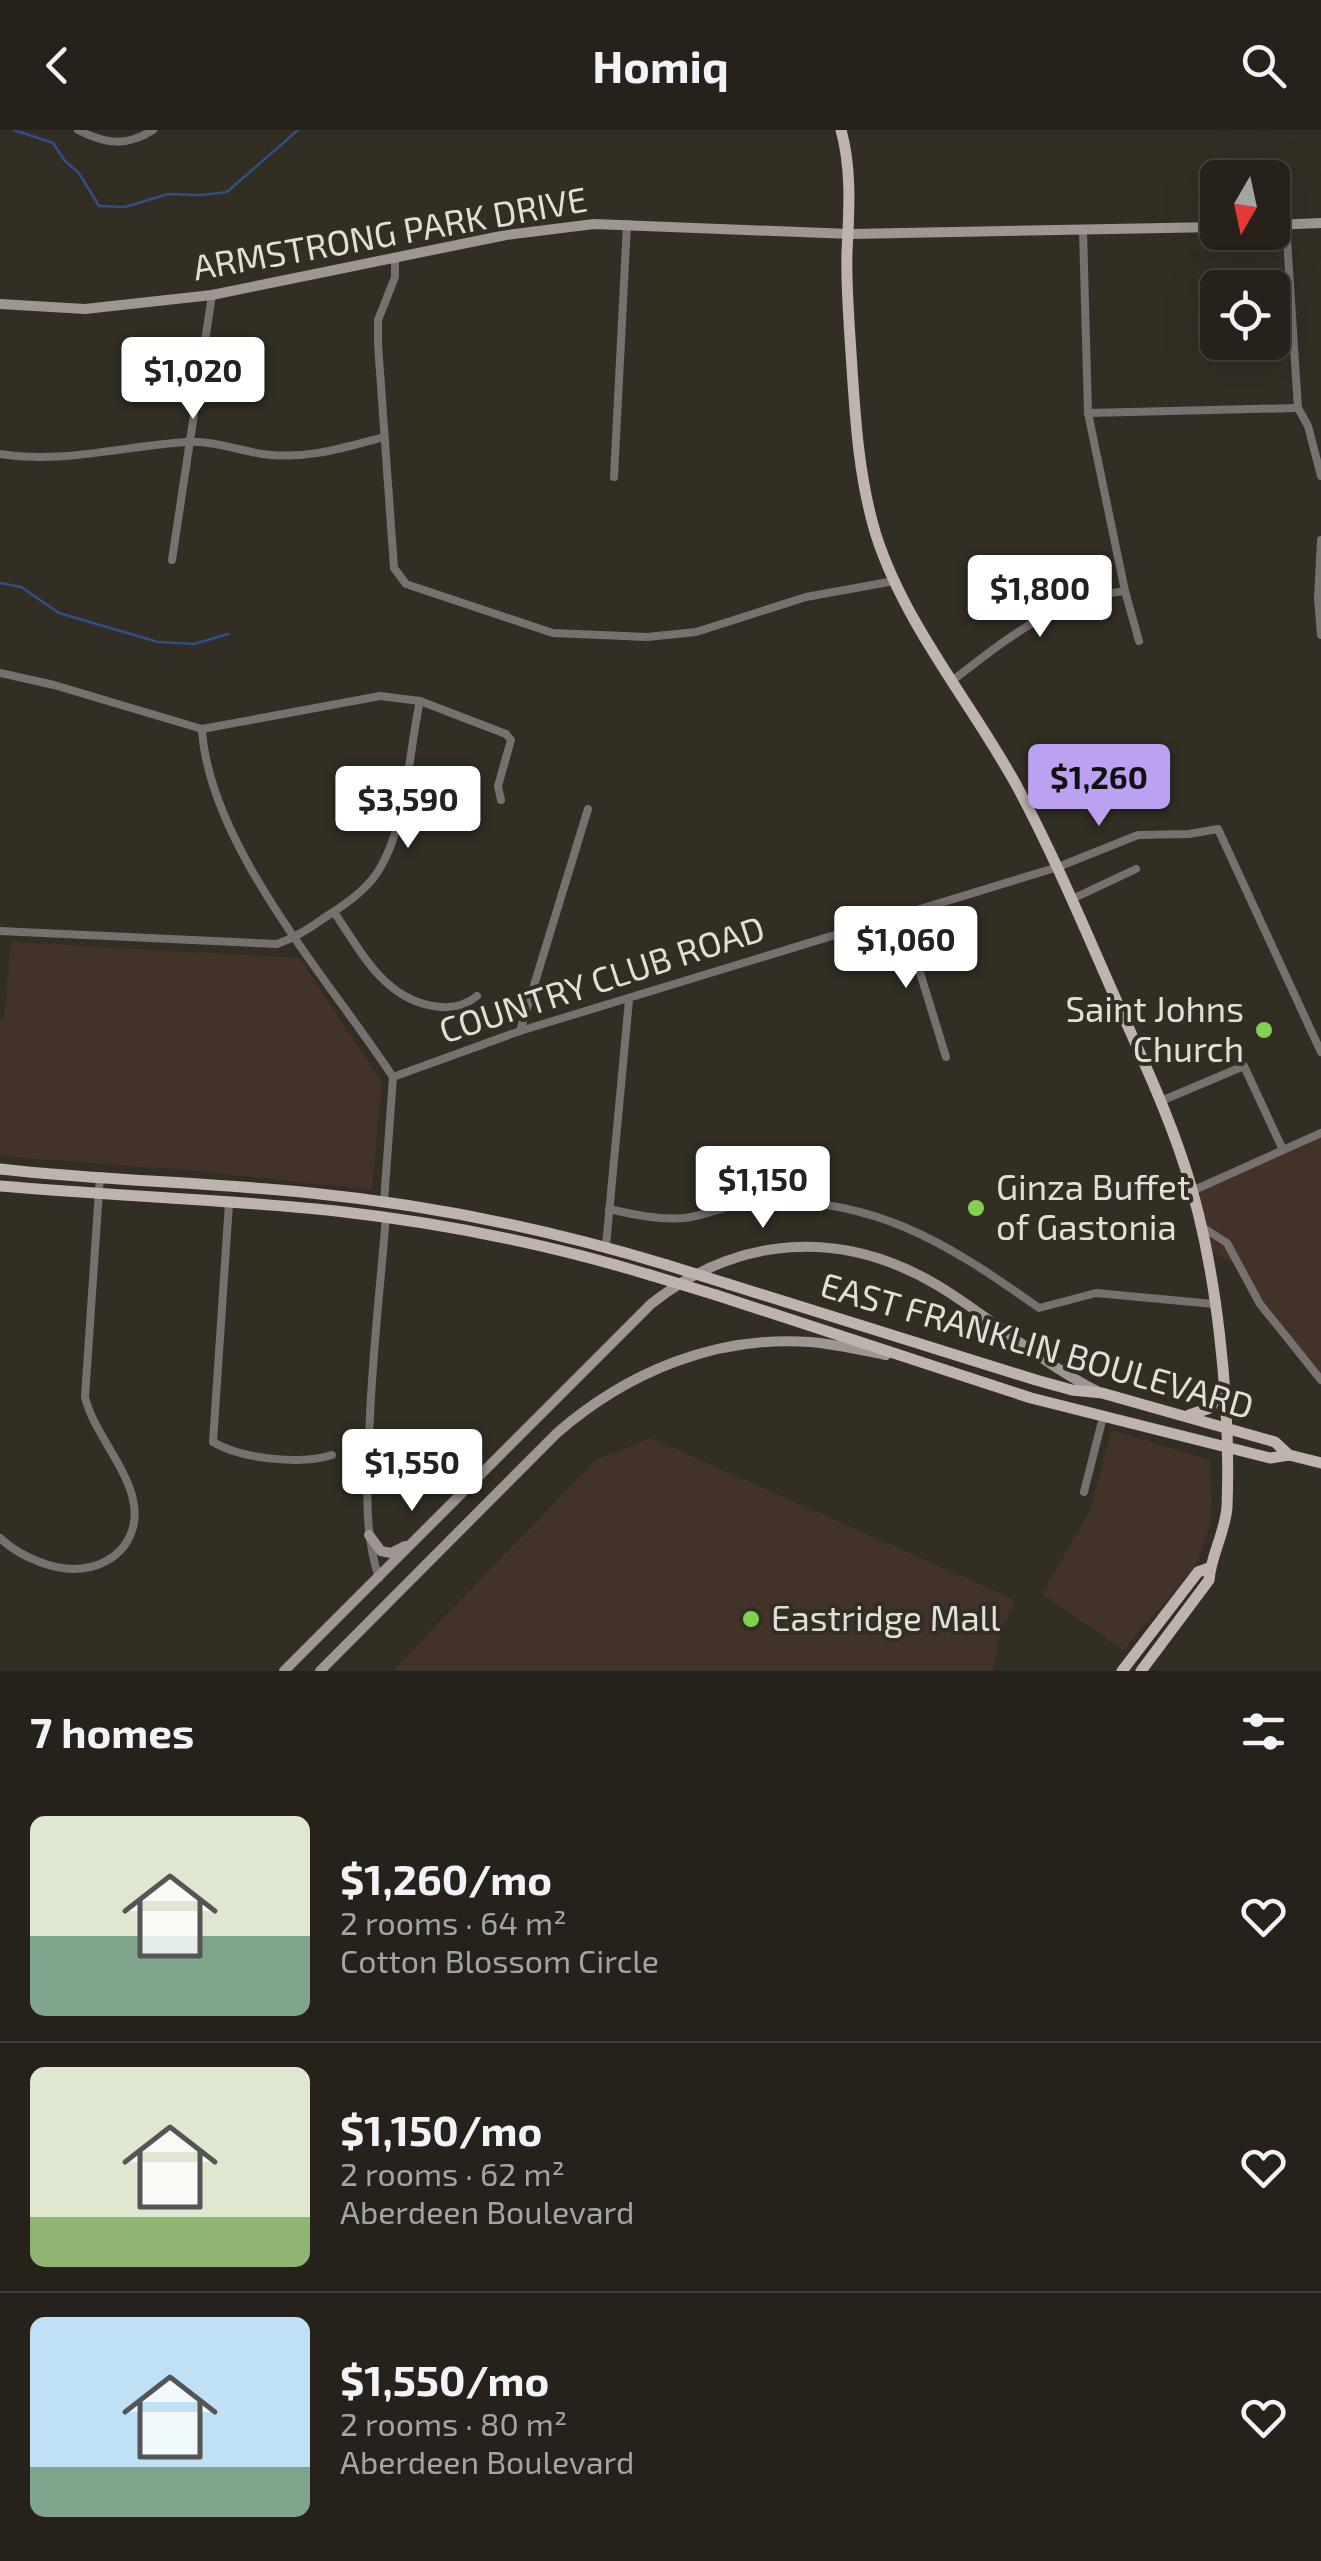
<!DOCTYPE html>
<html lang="en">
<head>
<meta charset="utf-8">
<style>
  :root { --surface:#26221b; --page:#322f28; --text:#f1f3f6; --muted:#a4a4a3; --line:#423f3a; --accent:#bca0f2 }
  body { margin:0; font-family:"Exo 2",sans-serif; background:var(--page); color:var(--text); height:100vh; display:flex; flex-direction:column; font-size:38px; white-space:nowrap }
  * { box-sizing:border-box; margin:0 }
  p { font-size:32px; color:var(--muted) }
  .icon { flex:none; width:55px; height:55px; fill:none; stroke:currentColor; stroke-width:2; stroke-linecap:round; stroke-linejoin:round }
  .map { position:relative; height:1541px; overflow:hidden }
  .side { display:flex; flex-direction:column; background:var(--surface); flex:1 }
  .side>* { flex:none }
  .needle { width:65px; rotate:189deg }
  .tools { position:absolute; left:1200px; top:30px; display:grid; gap:20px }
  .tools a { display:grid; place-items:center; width:90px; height:90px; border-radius:15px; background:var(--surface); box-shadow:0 10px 40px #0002,0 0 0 2px var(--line); font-size:50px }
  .price { position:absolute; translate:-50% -85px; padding:0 22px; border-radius:10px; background:#fff; color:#222; font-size:32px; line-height:65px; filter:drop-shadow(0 2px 5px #0008) }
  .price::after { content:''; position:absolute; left:50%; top:60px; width:30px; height:22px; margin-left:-15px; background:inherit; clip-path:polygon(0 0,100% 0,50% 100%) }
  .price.selected { background:var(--accent); color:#111 }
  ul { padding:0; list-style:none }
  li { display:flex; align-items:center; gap:30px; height:250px; padding:0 30px }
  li+li { border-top:2px solid var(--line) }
  li span { display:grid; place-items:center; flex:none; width:280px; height:200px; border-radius:15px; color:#555 }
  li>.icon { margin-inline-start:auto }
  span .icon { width:120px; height:120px; fill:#fffc; stroke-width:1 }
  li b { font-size:42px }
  h2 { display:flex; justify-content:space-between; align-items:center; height:120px; padding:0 30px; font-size:42px }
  header { display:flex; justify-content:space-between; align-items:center; height:130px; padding:0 30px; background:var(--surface); font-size:45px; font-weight:700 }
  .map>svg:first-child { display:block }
  .commercial { fill:#433228 }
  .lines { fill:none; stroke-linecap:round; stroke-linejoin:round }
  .stream { stroke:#314e89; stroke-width:2.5 }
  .minor { stroke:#77706f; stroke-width:8 }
  .secondary { stroke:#9f9593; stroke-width:10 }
  .primary { stroke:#bfb2af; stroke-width:11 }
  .primary-bridge { stroke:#bfb2af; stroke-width:11 }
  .poi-dot { fill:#81d050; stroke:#322e24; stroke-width:4 }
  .labels { text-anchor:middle; stroke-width:8; stroke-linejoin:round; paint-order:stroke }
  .street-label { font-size:35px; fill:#e1dfd8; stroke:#322e24 }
  .poi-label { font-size:35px; fill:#e1dfd8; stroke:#322e24; text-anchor:start }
</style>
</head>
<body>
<header><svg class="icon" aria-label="back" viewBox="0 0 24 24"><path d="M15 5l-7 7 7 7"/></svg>Homiq<svg class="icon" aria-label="search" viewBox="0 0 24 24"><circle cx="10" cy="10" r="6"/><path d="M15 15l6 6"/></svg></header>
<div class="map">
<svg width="1321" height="1541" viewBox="0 0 1321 1541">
  <rect width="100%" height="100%" fill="#322e24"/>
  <g class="commercial">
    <path d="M 11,812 L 299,828 L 382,952 L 372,1060 L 197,1041 L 0,1026 L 0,891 L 4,890 Z"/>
    <path d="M 1321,1003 L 1321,1250 L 1281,1203 L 1239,1137 L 1205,1118 L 1192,1061 Z"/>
    <path d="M 1112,1300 L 1210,1330 L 1212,1390 L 1194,1439 L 1123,1520 L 1042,1464 L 1090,1380 Z"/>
    <path d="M 651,1308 L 1011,1468 L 1014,1476 L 1002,1497 L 993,1541 L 392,1541 L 596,1330 Z"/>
  </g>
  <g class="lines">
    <g class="stream">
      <path d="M 14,0 L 53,13 L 65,31 L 79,43 L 99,76 L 125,77 L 168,64 L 201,65 L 227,62 L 298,0"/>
      <path d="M 0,453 L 21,457 L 59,483 L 158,512 L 194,514 L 228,504"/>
    </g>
    <g class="minor">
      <path d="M 78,0 C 105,14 127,17 153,0"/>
      <path d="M 1286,94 L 1298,278 L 1308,296 L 1321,346"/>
      <path d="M 1083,100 L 1088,283 L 1125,461 L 1139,511"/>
      <path d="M 395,130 L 395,147 L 378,190 L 378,214 L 394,438 L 406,454 L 553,503 L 647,507 L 696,502 L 806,467 L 894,451"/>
      <path d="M 1088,283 L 1298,278"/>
      <path d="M 0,324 C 62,334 124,316 186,312 C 210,310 238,320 262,324 C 306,330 343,318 384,307"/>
      <path d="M 614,347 L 627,94"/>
      <path d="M 1321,410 L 1318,469 L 1321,505"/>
      <path d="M 172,430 L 212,165"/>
      <path d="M 0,543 L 54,555 L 202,599 C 209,716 330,851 393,947"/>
      <path d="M 953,550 C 1010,507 1052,470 1125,461"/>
      <path d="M 202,599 L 380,566 L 420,571 L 506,604 L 511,610 L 498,656 L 501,670"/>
      <path d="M 1072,769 L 1136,739"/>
      <path d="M 334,782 C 362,823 386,873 441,877 C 455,878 466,875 477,866"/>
      <path d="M 902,784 L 946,927"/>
      <path d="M 0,801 L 277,814 C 295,808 309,799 324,788 C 343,776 364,762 377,743 C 407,697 408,625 420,571"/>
      <path d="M 520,901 L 588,679"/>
      <path d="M 393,947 L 520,901 L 1058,737 L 1138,705 L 1189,704 L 1218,699 L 1321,922"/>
      <path d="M 1161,971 L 1244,936 L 1283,1020"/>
      <path d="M 1192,1061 L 1321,1003"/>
      <path d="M 384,1072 L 393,947"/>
      <path d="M 229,1073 L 213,1312 C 241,1329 302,1335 332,1325"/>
      <path d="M 609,1079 C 635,1085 659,1090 685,1088 C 708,1085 729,1074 752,1072 C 870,1064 946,1112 1039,1178 L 1096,1163 L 1214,1174"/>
      <path d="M 1202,1097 L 1227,1113 L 1260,1174 L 1321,1250"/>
      <path d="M 606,1116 L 629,870"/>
      <path d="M 1084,1362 L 1103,1287"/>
      <path d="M 0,1408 C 20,1427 57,1443 85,1438 C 100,1436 115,1428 124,1416 C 160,1367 95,1313 85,1267 L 100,1046"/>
      <path d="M 379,1448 C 364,1403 367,1357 369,1310 C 371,1235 380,1161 386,1086"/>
    </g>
    <g class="secondary">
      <path d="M 1272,95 L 1321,93"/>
      <path d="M 0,174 L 85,179 L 212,165 L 506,105 L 594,94 L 850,104 L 1218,97"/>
      <path d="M 369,1405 L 381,1421 L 391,1423 L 405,1416"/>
      <path d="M 284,1541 L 651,1174 C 738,1105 841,1098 937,1155 C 992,1188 1039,1232 1097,1261"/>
      <path d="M 320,1541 L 557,1303 C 627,1242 716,1205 810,1212 C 835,1214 861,1220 886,1225"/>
    </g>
    <g class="primary">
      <path d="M 841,0 C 852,39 849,82 847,122 C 846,156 849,190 851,223 C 855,284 858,346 876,405 C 906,498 974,576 1019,660 C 1053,724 1081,790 1110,856 C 1136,915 1164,973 1184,1034 C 1217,1132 1231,1273 1227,1377 C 1225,1403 1211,1425 1209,1450 L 1141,1541"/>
      <path d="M 0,1039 C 103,1051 207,1052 311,1063 C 431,1075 552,1100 667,1135"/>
      <path d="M 0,1056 C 112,1066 224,1069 336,1081 C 442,1093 548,1114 650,1145"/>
      <path d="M 728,1154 L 1036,1250 L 1072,1260 L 1102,1263 L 1275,1312 L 1289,1325"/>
      <path d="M 716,1165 L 1031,1268 L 1270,1328 L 1289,1325 L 1321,1333"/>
      <path d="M 1189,1285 L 1210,1278 L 1223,1259"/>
      <path d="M 1122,1541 L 1198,1442 L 1209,1438"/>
    </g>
    <g class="primary-bridge">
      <path d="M 667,1135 L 728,1154"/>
      <path d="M 650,1145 L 716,1165"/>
    </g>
  </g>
  <g class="poi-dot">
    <circle cx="1264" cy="900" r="10"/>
    <circle cx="976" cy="1078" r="10"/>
    <circle cx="751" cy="1489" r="10"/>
  </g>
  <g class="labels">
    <g class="street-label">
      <text transform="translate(390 104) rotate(-10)" y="12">ARMSTRONG PARK DRIVE</text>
      <text transform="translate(602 850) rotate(-18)" y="12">COUNTRY CLUB ROAD</text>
      <text transform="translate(1037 1216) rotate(16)" y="12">EAST FRANKLIN BOULEVARD</text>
    </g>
    <g class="poi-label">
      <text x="1244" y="892" text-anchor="end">Saint Johns<tspan x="1244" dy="40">Church</tspan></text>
      <text x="996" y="1070">Ginza Buffet<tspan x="996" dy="40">of Gastonia</tspan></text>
      <text x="771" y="1501">Eastridge Mall</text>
    </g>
  </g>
</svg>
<div class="tools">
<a><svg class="needle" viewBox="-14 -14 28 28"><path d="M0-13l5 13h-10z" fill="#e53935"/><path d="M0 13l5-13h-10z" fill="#a4a4a3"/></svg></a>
<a><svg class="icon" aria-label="locate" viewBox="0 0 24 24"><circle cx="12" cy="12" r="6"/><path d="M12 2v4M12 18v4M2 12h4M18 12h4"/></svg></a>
</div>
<b class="price" style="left:193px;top:292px">$1,020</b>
<b class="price" style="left:1040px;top:510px">$1,800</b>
<b class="price selected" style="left:1099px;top:699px">$1,260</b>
<b class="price" style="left:408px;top:721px">$3,590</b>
<b class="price" style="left:906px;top:861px">$1,060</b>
<b class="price" style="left:763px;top:1101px">$1,150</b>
<b class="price" style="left:412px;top:1384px">$1,550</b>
</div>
<section class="side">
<h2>7 homes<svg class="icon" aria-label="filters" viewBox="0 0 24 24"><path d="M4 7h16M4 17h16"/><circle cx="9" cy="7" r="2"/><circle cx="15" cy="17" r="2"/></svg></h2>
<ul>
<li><span style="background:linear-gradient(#dfe7d0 60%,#7fa58c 0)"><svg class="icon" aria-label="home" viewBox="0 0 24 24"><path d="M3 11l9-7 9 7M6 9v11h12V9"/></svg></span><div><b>$1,260/mo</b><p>2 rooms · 64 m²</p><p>Cotton Blossom Circle</p></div><svg class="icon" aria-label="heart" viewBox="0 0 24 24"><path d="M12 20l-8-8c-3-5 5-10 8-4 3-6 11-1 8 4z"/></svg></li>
<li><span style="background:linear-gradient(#dfe7d0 75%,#8fb573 0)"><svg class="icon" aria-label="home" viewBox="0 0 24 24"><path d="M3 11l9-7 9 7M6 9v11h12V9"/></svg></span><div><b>$1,150/mo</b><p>2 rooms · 62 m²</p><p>Aberdeen Boulevard</p></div><svg class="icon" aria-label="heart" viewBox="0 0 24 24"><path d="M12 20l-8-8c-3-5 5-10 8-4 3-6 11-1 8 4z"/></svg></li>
<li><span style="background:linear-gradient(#bfe0f5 75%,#7fa58c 0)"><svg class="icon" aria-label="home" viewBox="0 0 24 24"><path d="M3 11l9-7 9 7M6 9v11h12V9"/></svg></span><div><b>$1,550/mo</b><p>2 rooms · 80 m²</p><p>Aberdeen Boulevard</p></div><svg class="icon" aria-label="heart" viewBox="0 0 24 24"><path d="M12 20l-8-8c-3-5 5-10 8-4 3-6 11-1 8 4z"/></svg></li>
</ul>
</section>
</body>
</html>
